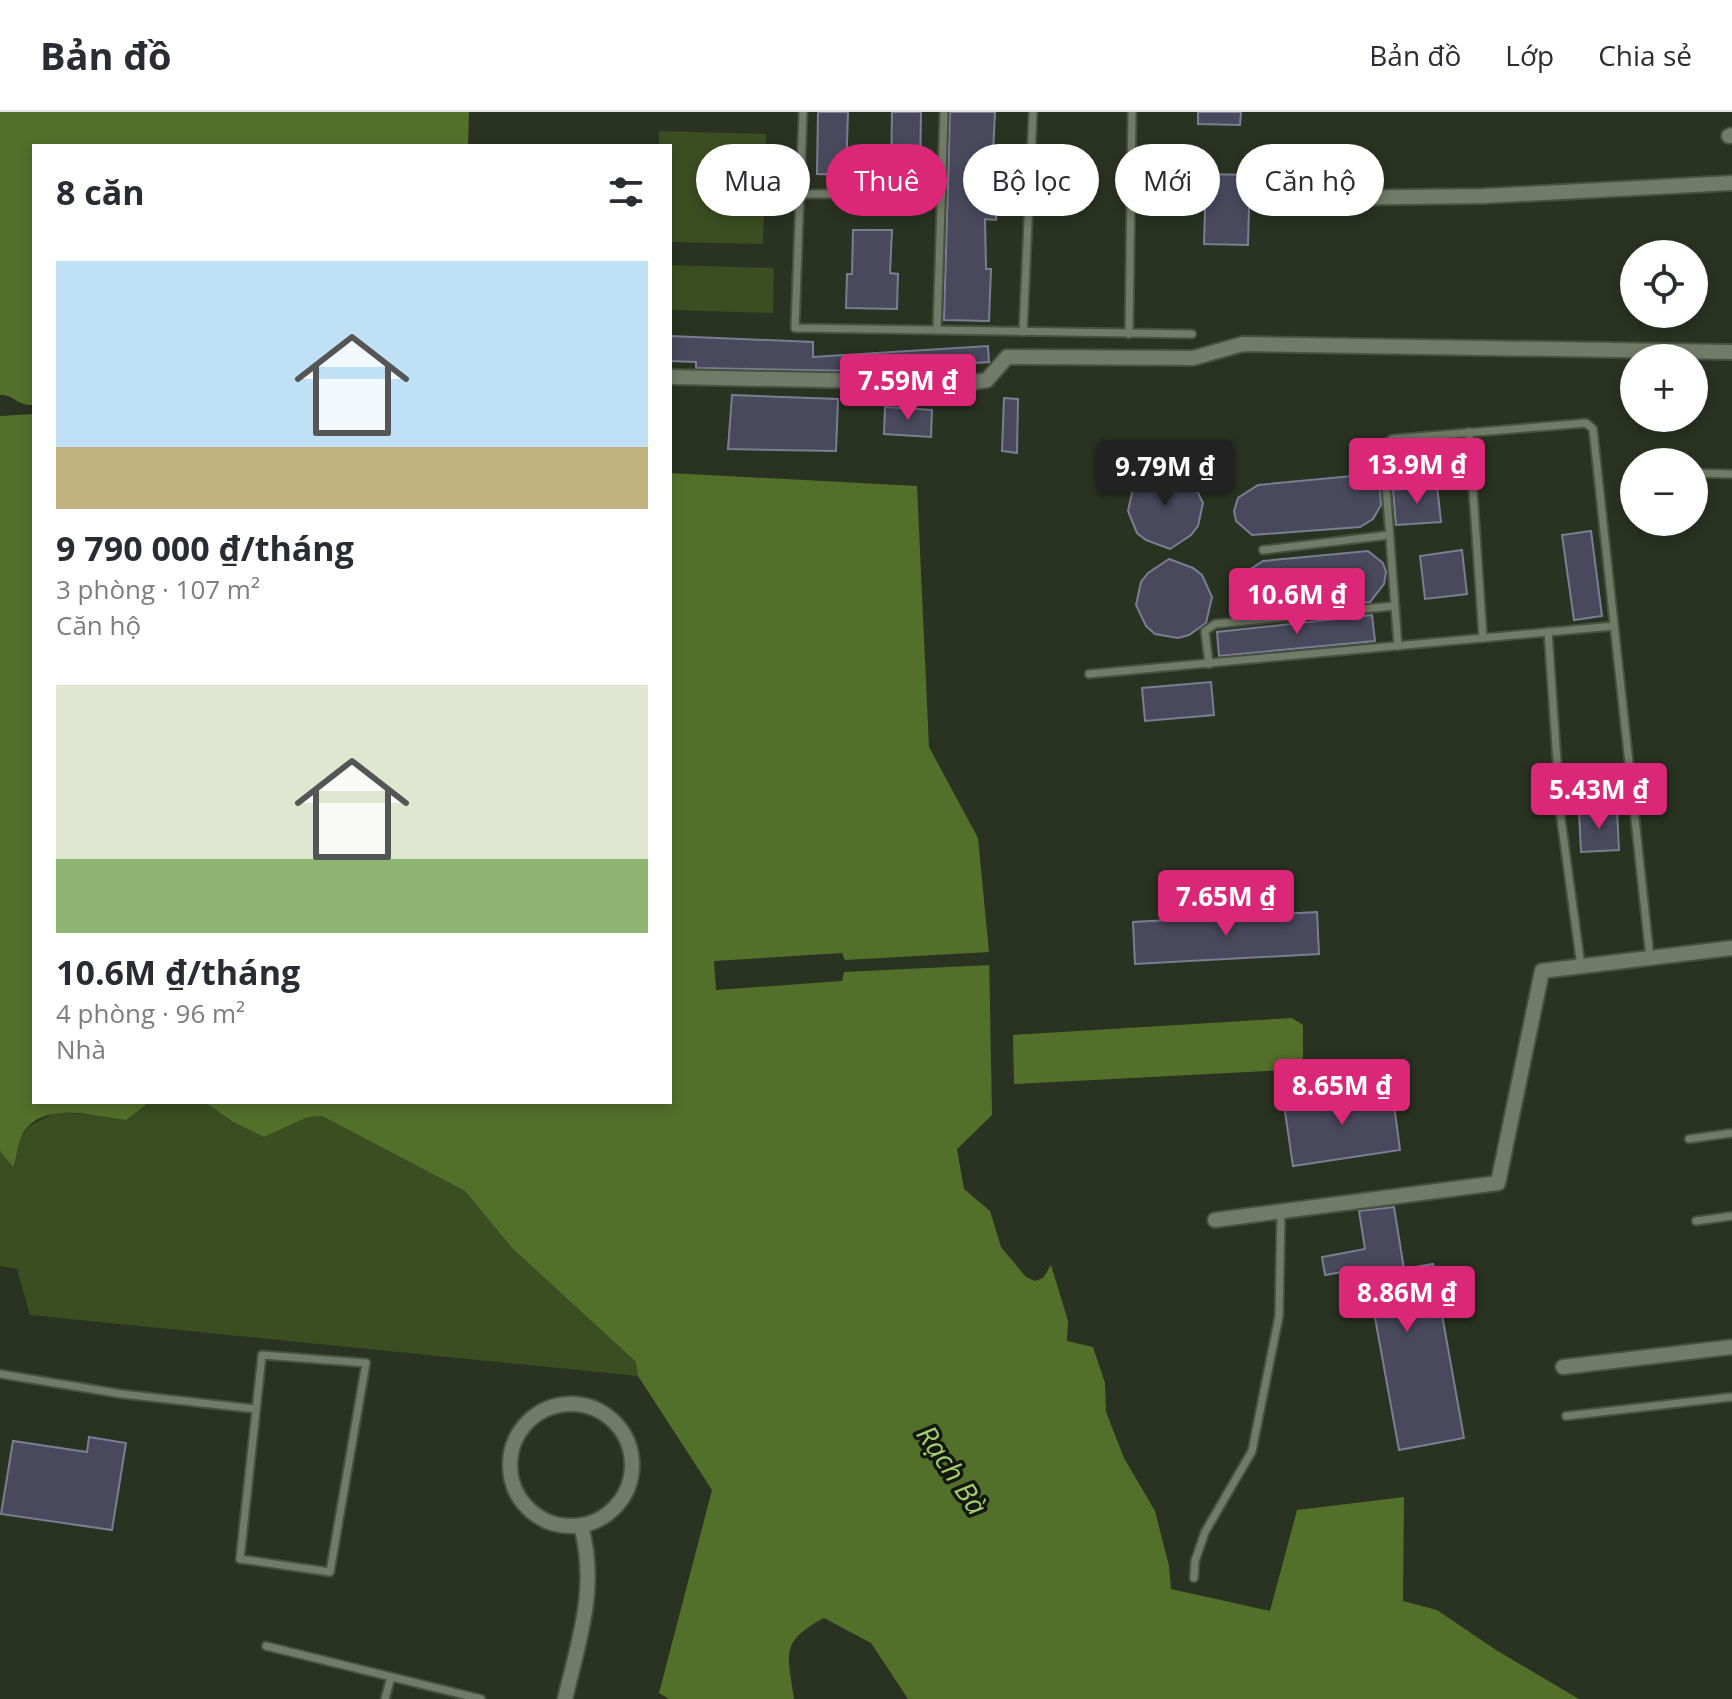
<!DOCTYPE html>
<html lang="vi">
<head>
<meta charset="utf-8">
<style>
  :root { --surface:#fff; --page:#f2f2f3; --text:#2b2b33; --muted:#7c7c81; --line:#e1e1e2; --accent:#db2777 }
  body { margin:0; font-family:"Open Sans",sans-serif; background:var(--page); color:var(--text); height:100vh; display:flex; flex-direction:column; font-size:30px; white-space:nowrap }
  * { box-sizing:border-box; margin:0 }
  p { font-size:26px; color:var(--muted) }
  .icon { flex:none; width:44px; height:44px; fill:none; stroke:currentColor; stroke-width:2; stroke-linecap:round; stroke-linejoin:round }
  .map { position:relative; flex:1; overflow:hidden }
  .side { position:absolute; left:32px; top:32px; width:640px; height:960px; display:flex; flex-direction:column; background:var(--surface); border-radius:0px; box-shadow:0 4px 12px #0003 }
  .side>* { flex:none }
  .banner { position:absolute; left:696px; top:32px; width:760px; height:72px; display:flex; gap:16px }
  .fabs { position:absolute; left:1620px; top:128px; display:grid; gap:16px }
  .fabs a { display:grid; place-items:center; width:88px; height:88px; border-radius:50%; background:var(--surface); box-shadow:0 4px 12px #0003; font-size:40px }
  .price { position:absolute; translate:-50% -68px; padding:0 18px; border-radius:8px; background:var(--accent); color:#fff; font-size:26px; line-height:52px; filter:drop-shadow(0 2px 4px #0008) }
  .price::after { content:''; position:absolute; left:50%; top:48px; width:24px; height:18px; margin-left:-12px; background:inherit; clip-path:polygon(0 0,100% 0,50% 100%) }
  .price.active { background:#222; color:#fff }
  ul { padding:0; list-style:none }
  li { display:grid; align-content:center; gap:16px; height:424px; padding:0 24px }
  li span { display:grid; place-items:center; height:248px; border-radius:0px; color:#555 }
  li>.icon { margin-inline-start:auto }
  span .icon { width:144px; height:144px; fill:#fffc; stroke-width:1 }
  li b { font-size:34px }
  h2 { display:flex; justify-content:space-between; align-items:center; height:96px; padding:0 24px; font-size:34px }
  .tag { padding:0 28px; border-radius:36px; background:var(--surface); box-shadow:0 4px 12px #0003; font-size:28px; line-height:72px }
  .tag.active { background:var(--accent); color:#fff }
  header { display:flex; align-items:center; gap:48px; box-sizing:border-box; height:112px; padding:0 40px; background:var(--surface); border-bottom:2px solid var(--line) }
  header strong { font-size:38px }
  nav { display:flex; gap:44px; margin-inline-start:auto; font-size:28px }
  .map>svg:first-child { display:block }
  .green { fill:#3b4e21 }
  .water { fill:#53702b }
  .pier { fill:#2a3221 }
  .building { fill:#48495c; stroke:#7c7d92; stroke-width:2 }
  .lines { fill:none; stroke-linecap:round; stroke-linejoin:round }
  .service-casing { stroke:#485040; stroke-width:11 }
  .minor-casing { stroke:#485040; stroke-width:18 }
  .service { stroke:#717b67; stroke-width:7 }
  .minor { stroke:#717b67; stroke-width:14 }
  .labels { text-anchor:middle; stroke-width:7; stroke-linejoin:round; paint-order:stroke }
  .water-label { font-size:28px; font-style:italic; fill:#a4cf6f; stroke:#151811 }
</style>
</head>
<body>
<header>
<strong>Bản đồ</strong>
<nav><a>Bản đồ</a><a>Lớp</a><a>Chia sẻ</a></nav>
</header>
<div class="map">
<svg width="1732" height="1587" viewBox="0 0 1732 1587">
  <rect width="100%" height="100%" fill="#2a3221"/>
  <g class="green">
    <path d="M 659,19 L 766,22 L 763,132 L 670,130 L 670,34 L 659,34 Z"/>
    <path d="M 670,153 L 774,156 L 773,201 L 670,198 Z"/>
    <path d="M 149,990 L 206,990 L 233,1010 L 264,1025 L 308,1005 L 322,1004 L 465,1079 L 512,1136 L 636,1250 L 638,1264 L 30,1203 L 17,1157 L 0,1154 L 0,1039 L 12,1054 L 20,1026 L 28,1015 L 56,1000 L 82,1002 Z"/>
  </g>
  <g class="water">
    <path d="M 0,0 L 469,0 L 468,34 L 34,34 L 34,293 C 17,294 13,282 0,283 Z"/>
    <path d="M 34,302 L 34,990 L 149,990 L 126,1008 C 95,1004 39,987 21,1025 C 17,1034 17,1045 13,1055 L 0,1039 L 0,304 Z"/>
    <path d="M 670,361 L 917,374 L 929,635 L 978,726 L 989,840 L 992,1003 L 957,1037 L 964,1077 L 990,1099 L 1001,1135 L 1026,1165 L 1035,1169 L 1043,1166 L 1051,1153 L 1068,1209 L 1067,1229 L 1093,1235 L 1105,1271 L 1106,1300 L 1124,1346 L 1155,1399 L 1169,1454 L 1171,1477 L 1270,1499 L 1297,1398 L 1404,1385 L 1403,1489 L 1437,1498 L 1496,1538 L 1579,1587 L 908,1587 L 871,1531 L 824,1506 C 779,1530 788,1542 794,1587 L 669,1587 L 659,1581 L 712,1378 L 638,1264 L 636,1250 L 512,1136 L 465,1079 L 322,1004 L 308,1005 L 264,1025 L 233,1010 L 205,990 L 670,990 Z"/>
    <path d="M 1292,906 L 1303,913 L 1303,946 L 1288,958 L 1014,972 L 1013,923 Z"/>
  </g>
  <path class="pier" d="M 989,840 L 990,853 L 844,860 L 842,869 L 716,878 L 714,849 L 842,841 L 845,848 Z"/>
  <g class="building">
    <path d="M 818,0 L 848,0 L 846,63 L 817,62 Z"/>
    <path d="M 892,0 L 921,0 L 920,64 L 891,64 Z"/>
    <path d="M 950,0 L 995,0 L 993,43 L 985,43 L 983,80 L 997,81 L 996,108 L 985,107 L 986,157 L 991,157 L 989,209 L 944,208 Z"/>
    <path d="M 1198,0 L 1241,0 L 1240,13 L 1198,12 Z"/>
    <path d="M 1206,62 L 1250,63 L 1246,86 L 1249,94 L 1248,133 L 1204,132 Z"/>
    <path d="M 853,118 L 892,118 L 890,161 L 898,162 L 897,197 L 846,196 L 847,162 L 852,162 Z"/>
    <path d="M 670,224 L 813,230 L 813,245 L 988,234 L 989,250 L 856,259 L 696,256 L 696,250 L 670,249 Z"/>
    <path d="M 732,283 L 838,287 L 836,339 L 728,337 Z"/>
    <path d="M 1004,286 L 1018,287 L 1017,341 L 1002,339 Z"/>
    <path d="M 885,295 L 932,298 L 931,325 L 884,322 Z"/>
    <path d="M 1162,357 L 1184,362 L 1193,370 L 1203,391 L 1198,414 L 1191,423 L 1170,437 L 1146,428 L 1137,421 L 1128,399 L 1133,376 L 1140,367 Z"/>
    <path d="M 1363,363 L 1380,376 L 1381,393 L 1373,407 L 1360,415 L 1252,423 L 1236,409 L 1234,399 L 1238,386 L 1258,373 Z"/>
    <path d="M 1437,373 L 1441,410 L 1396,413 L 1393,378 Z"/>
    <path d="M 1591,419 L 1602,504 L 1574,508 L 1562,423 Z"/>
    <path d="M 1462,438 L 1467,482 L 1425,487 L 1420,444 Z"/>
    <path d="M 1368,439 L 1383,451 L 1386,460 L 1384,472 L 1370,490 L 1260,501 L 1241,485 L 1239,474 L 1243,462 L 1263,449 Z"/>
    <path d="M 1169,447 L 1193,456 L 1202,463 L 1212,485 L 1206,511 L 1189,523 L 1178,526 L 1155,522 L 1146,514 L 1136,493 L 1141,470 L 1148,461 Z"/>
    <path d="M 1372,503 L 1375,529 L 1219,544 L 1217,520 Z"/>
    <path d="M 1211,570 L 1214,603 L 1145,609 L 1142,576 Z"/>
    <path d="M 1617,698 L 1619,738 L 1581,740 L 1579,700 Z"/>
    <path d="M 1317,800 L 1319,842 L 1135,852 L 1133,810 Z"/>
    <path d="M 1392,977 L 1400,1038 L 1293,1054 L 1284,993 Z"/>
    <path d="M 1394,1095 L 1404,1157 L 1433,1152 L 1464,1326 L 1399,1338 L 1366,1156 L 1325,1163 L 1322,1145 L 1365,1137 L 1359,1099 Z"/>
    <path d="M 89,1325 L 126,1331 L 112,1418 L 1,1402 L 13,1329 L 87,1340 Z"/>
  </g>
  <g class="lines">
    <defs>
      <g id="service">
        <path d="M 803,0 L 795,216 L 1192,222"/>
        <path d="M 800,82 L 942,82"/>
        <path d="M 937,218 L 944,0"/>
        <path d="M 1023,220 L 1033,0"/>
        <path d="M 1129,222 L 1132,0"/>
        <path d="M 1469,320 L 1483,526"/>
        <path d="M 1694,361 L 1732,362"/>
        <path d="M 1263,438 L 1389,423"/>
        <path d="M 1548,520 L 1561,707 L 1581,854"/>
        <path d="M 1398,534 L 1383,334 L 1392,327 L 1586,311 L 1593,317 L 1650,846"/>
        <path d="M 1209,552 L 1205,519 L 1215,512 L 1394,494"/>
        <path d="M 1089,562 L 1614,514"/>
        <path d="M 1689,1027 L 1732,1021"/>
        <path d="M 1696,1109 L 1732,1104"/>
        <path d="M 262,1243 L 366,1251 L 330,1460 L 240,1447 Z"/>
        <path d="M 0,1262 L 122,1282 L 256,1297"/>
        <path d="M 1566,1304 L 1732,1285"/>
        <path d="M 1194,1466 L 1195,1449 L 1205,1420 L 1252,1339 L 1279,1204 L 1281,1100"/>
        <path d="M 266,1534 L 481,1587"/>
        <path d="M 385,1587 L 391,1565"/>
      </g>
      <g id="minor">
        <path d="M 1729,24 L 1732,23"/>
        <path d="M 1256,87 L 1484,84 L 1732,71"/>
        <path d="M 670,265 L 968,271 L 987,268 L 1007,245 L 1193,246 L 1243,232 L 1732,240"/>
        <path d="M 1215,1108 L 1498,1071 L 1542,859 L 1732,836"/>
        <path d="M 1563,1255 L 1732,1235"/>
        <circle cx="571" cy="1353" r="61"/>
        <path d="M 565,1587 C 579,1527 598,1476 581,1414"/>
      </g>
    </defs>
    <use href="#service" class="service-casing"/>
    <use href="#minor" class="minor-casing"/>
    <use href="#service" class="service"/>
    <use href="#minor" class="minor"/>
  </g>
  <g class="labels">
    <g class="water-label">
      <text transform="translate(952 1358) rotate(56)" y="10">Rạch Bà</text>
    </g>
  </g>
</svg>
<div class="fabs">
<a><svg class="icon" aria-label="locate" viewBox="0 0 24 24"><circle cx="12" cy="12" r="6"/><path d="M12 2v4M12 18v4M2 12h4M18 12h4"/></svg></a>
<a>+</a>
<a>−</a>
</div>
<b class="price" style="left:908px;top:310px">7.59M ₫</b>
<b class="price" style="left:1417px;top:394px">13.9M ₫</b>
<b class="price active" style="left:1165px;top:396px">9.79M ₫</b>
<b class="price" style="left:1297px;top:524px">10.6M ₫</b>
<b class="price" style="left:1599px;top:719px">5.43M ₫</b>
<b class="price" style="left:1226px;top:826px">7.65M ₫</b>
<b class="price" style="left:1342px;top:1015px">8.65M ₫</b>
<b class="price" style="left:1407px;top:1222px">8.86M ₫</b>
<div class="banner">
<a class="tag">Mua</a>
<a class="tag active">Thuê</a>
<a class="tag">Bộ lọc</a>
<a class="tag">Mới</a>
<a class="tag">Căn hộ</a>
</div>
<section class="side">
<h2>8 căn<svg class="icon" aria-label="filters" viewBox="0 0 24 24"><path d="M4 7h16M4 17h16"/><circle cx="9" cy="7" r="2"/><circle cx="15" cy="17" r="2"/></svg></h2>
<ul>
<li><span style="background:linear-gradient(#bfe0f5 75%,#c2b280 0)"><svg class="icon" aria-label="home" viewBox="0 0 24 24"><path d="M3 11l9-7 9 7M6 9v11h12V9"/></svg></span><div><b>9 790 000 ₫/tháng</b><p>3 phòng · 107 m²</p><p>Căn hộ</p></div></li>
<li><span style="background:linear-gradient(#dfe7d0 70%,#8fb573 0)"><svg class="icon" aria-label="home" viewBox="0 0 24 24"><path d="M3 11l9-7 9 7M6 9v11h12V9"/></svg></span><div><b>10.6M ₫/tháng</b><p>4 phòng · 96 m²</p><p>Nhà</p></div></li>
</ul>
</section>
</div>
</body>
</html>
